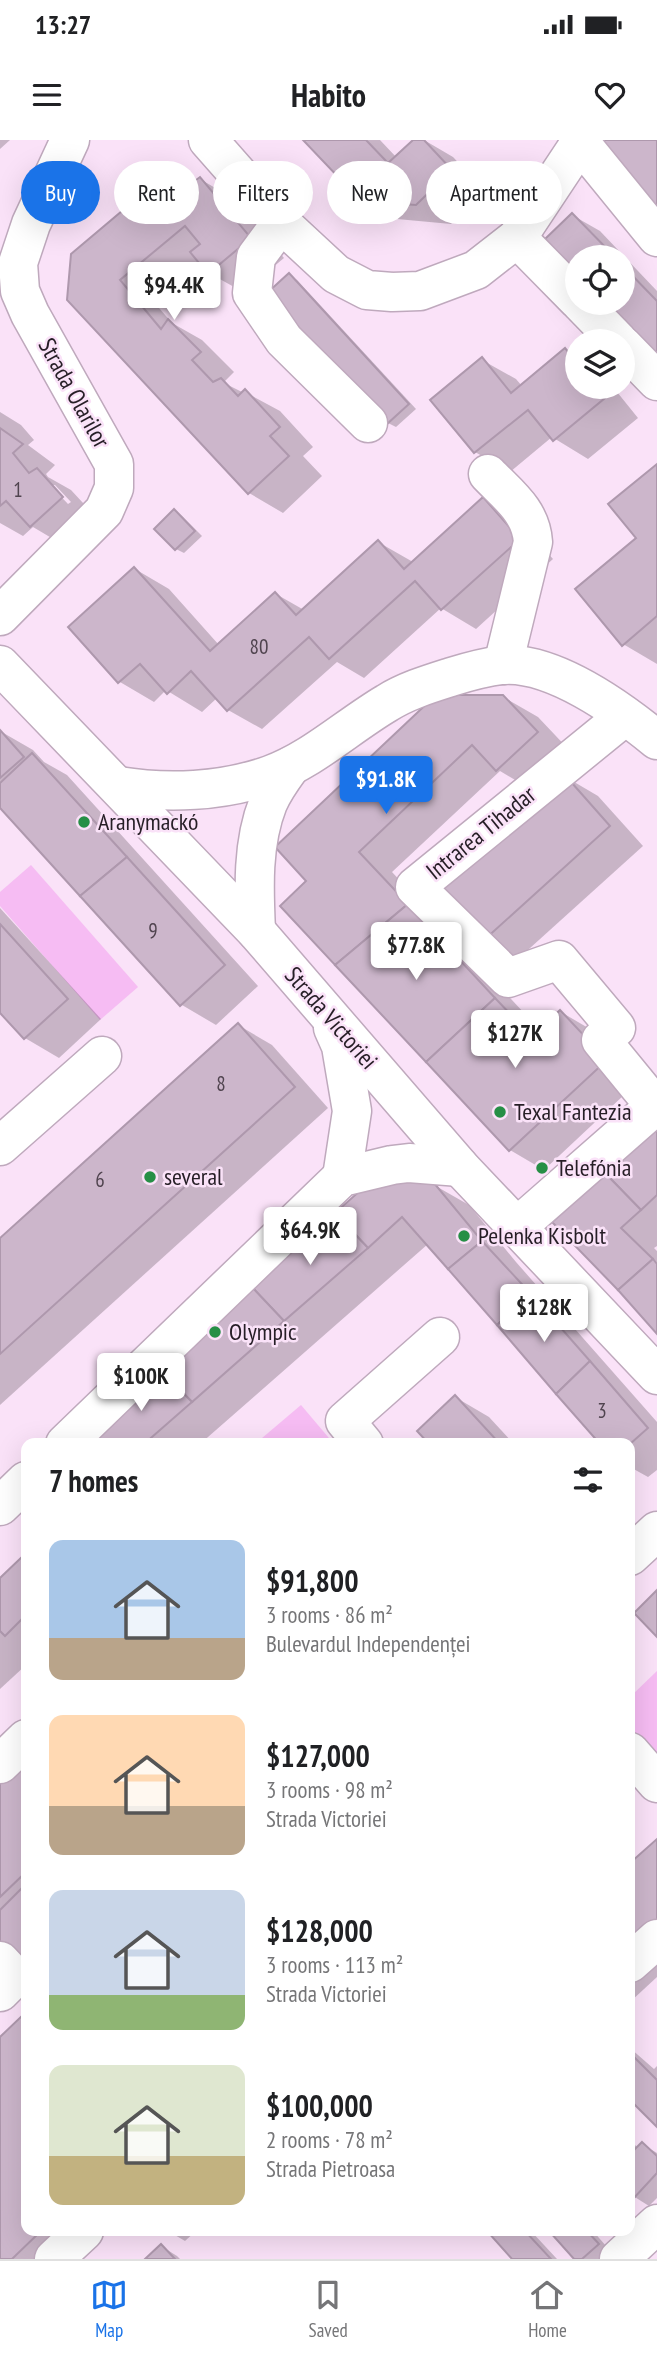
<!DOCTYPE html>
<html lang="en">
<head>
<meta charset="utf-8">
<style>
  :root { --surface:#fff; --page:#f6f6f6; --text:#202124; --muted:#757577; --line:#e0e0e0; --accent:#1a73e8 }
  body { margin:0; font-family:"PT Sans Narrow",sans-serif; background:var(--page); color:var(--text); height:100vh; display:flex; flex-direction:column; font-size:26px; white-space:nowrap }
  * { box-sizing:border-box; margin:0 }
  p { font-size:23px; color:var(--muted) }
  .icon { flex:none; width:38px; height:38px; fill:none; stroke:currentColor; stroke-width:2; stroke-linecap:round; stroke-linejoin:round }
  .map { position:relative; flex:1; overflow:hidden }
  .sheet { position:absolute; left:21px; top:1298px; width:614px; height:798px; display:flex; flex-direction:column; background:var(--surface); border-radius:14px; box-shadow:0 7px 28px #0002 }
  .sheet>* { flex:none }
  .hud { position:absolute; left:21px; top:21px; width:616px; height:63px; display:flex; gap:14px }
  .fabs { position:absolute; left:565px; top:105px; display:grid; gap:14px }
  .fabs a { display:grid; place-items:center; width:70px; height:70px; border-radius:50%; background:var(--surface); box-shadow:0 7px 28px #0002; font-size:35px }
  .price { position:absolute; translate:-50% -60px; padding:0 16px; border-radius:7px; background:#fff; color:#222; font-size:23px; line-height:46px; filter:drop-shadow(0 2px 4px #0008) }
  .price::after { content:''; position:absolute; left:50%; top:42px; width:21px; height:16px; margin-left:-10px; background:inherit; clip-path:polygon(0 0,100% 0,50% 100%) }
  .price.active { background:var(--accent); color:#fff }
  ul { padding:0; list-style:none }
  li { display:flex; align-items:center; gap:21px; height:175px; padding:0 28px }
  li span { display:grid; place-items:center; flex:none; width:196px; height:140px; border-radius:14px; color:#555 }
  li>.icon { margin-inline-start:auto }
  span .icon { width:84px; height:84px; fill:#fffc; stroke-width:1 }
  li b { font-size:30px }
  h2 { display:flex; justify-content:space-between; align-items:center; height:84px; padding:0 28px; font-size:30px }
  .pill { padding:0 24px; border-radius:32px; background:var(--surface); box-shadow:0 7px 28px #0002; font-size:24px; line-height:63px }
  .pill.active { background:var(--accent); color:#fff }
  .status { display:flex; justify-content:space-between; align-items:center; height:49px; padding:0 35px; background:var(--surface); direction:ltr }
  .status svg { height:19px; fill:currentColor }
  header { display:flex; justify-content:space-between; align-items:center; height:91px; padding:0 28px; background:var(--surface); font-size:32px; font-weight:600 }
  .dock { display:flex; justify-content:space-around; align-items:center; height:98px; border-top:2px solid var(--line); background:var(--surface); font-size:19px; color:var(--muted) }
  .dock a { display:grid; justify-items:center; gap:4px }
  .dock .active { color:var(--accent) }
  .map>svg:first-child { display:block }
  .green { fill:#f6bcf3 }
  .shadow { fill:#0003; fill-rule:evenodd }
  .building { fill:#ccb6cb; stroke:#ae98ad; stroke-width:2 }
  .lines { fill:none; stroke-linecap:round; stroke-linejoin:round }
  .minor-casing { stroke:#bfa9bd; stroke-width:41 }
  .minor { stroke:#fff; stroke-width:38 }
  .poi-dot { fill:#268f46; stroke:#fae2f8; stroke-width:2.5 }
  .labels { text-anchor:middle; stroke-width:5; stroke-linejoin:round; paint-order:stroke }
  .number-label { font-size:21px; fill:#50444f }
  .street-label { font-size:24px; fill:#261e26; stroke:#fae2f8 }
  .poi-label { font-size:24px; fill:#261e26; stroke:#fae2f8; text-anchor:start }
</style>
</head>
<body>
<div class="status"><b>13:27</b><svg viewBox="0 0 49 12"><path d="M0 12V9h3v3zM5 12V6h3v6zM10 12V3h3v9zM15 12V0h3v12zM26 1h20v11H26zM47 4h2v5h-2z"/></svg></div>
<header><svg class="icon" aria-label="menu" viewBox="0 0 24 24"><path d="M4 6h16M4 12h16M4 18h16"/></svg>Habito<svg class="icon" aria-label="heart" viewBox="0 0 24 24"><path d="M12 20l-8-8c-3-5 5-10 8-4 3-6 11-1 8 4z"/></svg></header>
<div class="map">
<svg width="657" height="2119" viewBox="0 0 657 2119">
  <rect width="100%" height="100%" fill="#fae2f8"/>
  <g class="green">
    <path d="M 31,725 L 138,847 L 100,880 L 0,766 L 0,752 Z"/>
    <path d="M 301,1265 L 334,1304 L 255,1304 Z"/>
    <path d="M 657,1531 L 657,1625 L 630,1597 L 630,1557 Z"/>
  </g>
  <g class="shadow">
    <path d="M 0,0 L 10,0 L 0,9 Z"/>
    <path d="M 306,0 L 380,0 L 397,18 L 415,0 L 424,0 L 453,17 L 485,51 L 451,84 L 397,79 L 362,59 Z"/>
    <path d="M 173,30 L 195,43 L 200,39 L 234,59 L 284,118 L 243,152 L 209,133 L 200,122 L 153,161 L 172,183 L 202,200 L 234,232 L 225,241 L 228,245 L 244,253 L 245,252 L 280,271 L 313,307 L 303,316 L 322,336 L 283,373 L 249,353 L 69,160 Z"/>
    <path d="M 572,75 L 600,91 L 657,151 L 657,215 L 608,163 L 623,163 L 623,117 L 578,117 Z"/>
    <path d="M 289,135 L 297,140 L 416,269 L 396,287 L 388,283 Z"/>
    <path d="M 565,211 L 578,218 L 578,247 L 613,247 L 638,278 L 588,319 L 552,297 L 510,332 L 475,312 L 433,260 L 482,220 L 516,239 L 522,246 Z"/>
    <path d="M 0,272 L 21,285 L 34,300 L 28,305 L 55,325 L 46,334 L 48,337 L 71,350 L 96,377 L 65,406 L 33,387 L 23,396 L 0,383 ZM 50,345 L 55,345 L 71,362 L 68,364 Z"/>
    <path d="M 657,326 L 657,524 L 623,504 L 639,398 Z"/>
    <path d="M 483,360 L 517,379 L 553,419 L 476,489 L 441,468 L 364,538 L 337,522 L 262,589 L 228,570 L 217,558 L 202,572 L 166,550 L 154,562 L 120,542 L 70,487 L 135,429 L 169,449 L 219,505 L 276,454 L 304,470 L 378,402 L 413,422 Z"/>
    <path d="M 175,371 L 182,376 L 202,396 L 184,413 L 176,409 L 157,389 Z"/>
    <path d="M 503,557 L 538,577 L 572,613 L 532,650 L 500,631 L 392,732 L 541,891 L 561,872 L 595,892 L 640,940 L 544,1030 L 510,1010 L 282,766 Z"/>
    <path d="M 0,591 L 33,610 L 44,622 L 67,635 L 258,846 L 216,885 L 182,865 L 0,665 Z"/>
    <path d="M 564,636 L 598,656 L 643,706 L 519,818 L 485,798 Z"/>
    <path d="M 0,768 L 101,879 L 59,918 L 25,898 L 0,871 Z"/>
    <path d="M 238,885 L 272,905 L 328,968 L 0,1265 L 0,1100 Z"/>
    <path d="M 657,987 L 657,1106 L 654,1108 L 657,1111 L 657,1191 L 554,1082 Z"/>
    <path d="M 434,1045 L 469,1065 L 516,1122 L 657,1282 L 657,1330 L 648,1337 L 630,1327 L 630,1304 L 428,1104 L 200,1304 L 81,1304 Z"/>
    <path d="M 455,1257 L 489,1277 L 514,1304 L 431,1304 Z"/>
    <path d="M 26,1415 L 26,1525 L 0,1549 L 0,1441 Z"/>
    <path d="M 26,1615 L 26,1835 L 0,1808 L 0,1640 Z"/>
    <path d="M 657,1701 L 657,1837 L 630,1862 L 630,1726 Z"/>
    <path d="M 26,1874 L 26,2091 L 86,2091 L 57,2119 L 0,2119 L 0,1900 Z"/>
    <path d="M 630,1908 L 654,1929 L 657,1926 L 657,1985 L 630,1957 Z"/>
    <path d="M 630,2000 L 638,2008 L 642,2004 L 657,2013 L 657,2058 L 649,2066 L 630,2054 Z"/>
    <path d="M 168,2091 L 196,2091 L 185,2101 Z"/>
    <path d="M 490,2091 L 531,2091 L 557,2119 L 515,2119 Z"/>
    <path d="M 551,2091 L 593,2091 L 613,2114 L 608,2119 L 576,2119 Z"/>
    <path d="M 161,2106 L 177,2116 L 180,2119 L 148,2119 Z"/>
  </g>
  <g class="building">
    <path d="M 303,0 L 366,0 L 388,23 L 413,0 L 424,0 L 452,30 L 416,65 L 361,61 Z"/>
    <path d="M 603,0 L 657,0 L 657,75 L 597,7 Z"/>
    <path d="M 173,28 L 188,46 L 200,37 L 251,98 L 208,134 L 190,112 L 200,104 L 185,86 L 120,140 L 161,189 L 168,179 L 201,212 L 192,220 L 213,242 L 221,238 L 238,256 L 245,249 L 280,287 L 270,296 L 289,316 L 248,354 L 67,160 L 71,114 Z"/>
    <path d="M 572,73 L 615,117 L 578,117 L 578,134 L 545,99 Z"/>
    <path d="M 623,126 L 657,161 L 657,217 L 605,163 L 623,163 Z"/>
    <path d="M 289,133 L 409,264 L 387,284 L 267,153 Z"/>
    <path d="M 565,208 L 578,224 L 578,247 L 596,247 L 605,258 L 553,301 L 528,270 L 474,313 L 430,260 L 482,217 L 511,253 Z"/>
    <path d="M 0,288 L 23,304 L 13,313 L 29,333 L 37,328 L 63,357 L 30,387 L 6,361 L 0,366 Z"/>
    <path d="M 657,324 L 657,476 L 622,506 L 575,449 L 636,398 L 608,364 Z"/>
    <path d="M 483,357 L 520,399 L 441,470 L 415,441 L 329,519 L 309,497 L 227,571 L 191,531 L 167,554 L 140,524 L 118,543 L 68,487 L 134,427 L 210,511 L 275,452 L 296,475 L 378,400 L 404,429 Z"/>
    <path d="M 174,369 L 195,391 L 175,410 L 154,389 Z"/>
    <path d="M 436,555 L 503,555 L 538,592 L 496,631 L 472,605 L 359,712 L 408,764 L 335,825 L 280,766 L 306,741 L 275,707 Z"/>
    <path d="M 0,590 L 24,617 L 0,638 Z"/>
    <path d="M 32,613 L 127,717 L 80,756 L 0,668 L 0,643 Z"/>
    <path d="M 564,634 L 610,686 L 484,800 L 438,748 Z"/>
    <path d="M 127,717 L 225,825 L 180,866 L 80,756 Z"/>
    <path d="M 408,764 L 495,858 L 426,922 L 335,825 Z"/>
    <path d="M 0,784 L 68,859 L 24,899 L 0,873 Z"/>
    <path d="M 495,858 L 532,897 L 560,870 L 607,920 L 509,1011 L 426,922 Z"/>
    <path d="M 238,883 L 295,947 L 0,1214 L 0,1098 Z"/>
    <path d="M 657,985 L 657,1055 L 641,1070 L 605,1033 Z"/>
    <path d="M 381,1032 L 434,1043 L 482,1101 L 448,1129 L 402,1077 L 368,1108 L 335,1073 Z"/>
    <path d="M 605,1033 L 641,1070 L 621,1088 L 653,1119 L 618,1150 L 552,1082 Z"/>
    <path d="M 335,1073 L 368,1108 L 284,1181 L 251,1146 Z"/>
    <path d="M 482,1101 L 531,1154 L 497,1185 L 448,1129 Z"/>
    <path d="M 653,1119 L 657,1124 L 657,1194 L 618,1150 Z"/>
    <path d="M 251,1146 L 284,1181 L 192,1262 L 158,1227 Z"/>
    <path d="M 531,1154 L 590,1221 L 556,1254 L 497,1185 Z"/>
    <path d="M 590,1221 L 648,1288 L 630,1304 L 600,1304 L 556,1254 Z"/>
    <path d="M 158,1227 L 192,1262 L 144,1304 L 79,1304 Z"/>
    <path d="M 455,1255 L 500,1304 L 429,1304 L 417,1291 Z"/>
    <path d="M 26,1413 L 26,1475 L 5,1496 L 0,1491 L 0,1438 Z"/>
    <path d="M 657,1450 L 657,1497 L 634,1473 Z"/>
    <path d="M 26,1613 L 26,1732 L 0,1757 L 0,1638 Z"/>
    <path d="M 657,1699 L 657,1787 L 630,1811 L 630,1723 Z"/>
    <path d="M 26,1744 L 26,1837 L 0,1811 L 0,1770 Z"/>
    <path d="M 26,1872 L 26,2091 L 41,2091 L 12,2119 L 0,2119 L 0,1897 Z"/>
    <path d="M 630,1913 L 657,1940 L 657,1987 L 630,1960 Z"/>
    <path d="M 642,2002 L 657,2016 L 657,2033 L 633,2059 L 630,2056 L 630,2004 L 635,2009 Z"/>
    <path d="M 487,2091 L 525,2091 L 551,2119 L 512,2119 Z"/>
    <path d="M 549,2091 L 587,2091 L 599,2104 L 582,2119 L 574,2119 Z"/>
    <path d="M 161,2104 L 175,2119 L 145,2119 Z"/>
  </g>
  <g class="lines">
    <defs>
      <g id="minor">
        <path d="M 208,0 L 281,83 L 336,134 L 367,150 L 392,152 L 420,151 L 476,130 L 517,98 L 582,0"/>
        <path d="M 578,0 L 657,97"/>
        <path d="M 281,83 L 256,117 L 252,153 L 284,200 L 368,283"/>
        <path d="M 517,98 L 578,160"/>
        <path d="M 581,163 L 618,201"/>
        <path d="M 623,206 L 657,241"/>
        <path d="M 488,334 C 508,355 531,371 533,402 L 503,525"/>
        <path d="M 0,476 L 104,371 L 114,348 L 114,324 L 30,174 L 20,151 L 18,123 L 31,84 L 70,0"/>
        <path d="M 0,525 L 256,791 L 460,1027 L 657,1235"/>
        <path d="M 118,646 C 167,654 222,652 270,635 C 312,620 348,586 387,563 C 406,551 429,544 451,537 C 467,532 485,527 502,525 C 553,521 619,569 657,600"/>
        <path d="M 256,791 C 254,749 252,703 268,663 C 274,649 283,637 291,626"/>
        <path d="M 333,888 L 341,906 L 352,971 L 342,1037"/>
        <path d="M 0,1006 L 102,916"/>
        <path d="M 517,1087 L 655,966 L 601,900 L 616,888 L 559,820 L 508,838 L 415,747 L 625,576"/>
        <path d="M 65,1304 L 342,1037 L 392,1025 L 409,1023 L 460,1027"/>
        <path d="M 364,1304 L 345,1281 L 440,1197"/>
        <path d="M 0,1366 L 26,1341"/>
        <path d="M 630,1416 L 657,1391"/>
        <path d="M 630,1612 L 657,1643"/>
        <path d="M 0,1624 L 26,1599"/>
        <path d="M 0,1821 L 15,1837 L 0,1852"/>
        <path d="M 630,1823 L 657,1799"/>
        <path d="M 54,2119 L 84,2091"/>
        <path d="M 619,2119 L 657,2084"/>
      </g>
    </defs>
    <use href="#minor" class="minor-casing"/>
    <use href="#minor" class="minor"/>
  </g>
  <g class="poi-dot">
    <circle cx="84" cy="682" r="7"/>
    <circle cx="500" cy="972" r="7"/>
    <circle cx="542" cy="1028" r="7"/>
    <circle cx="150" cy="1037" r="7"/>
    <circle cx="464" cy="1096" r="7"/>
    <circle cx="215" cy="1192" r="7"/>
  </g>
  <g class="labels">
    <g class="number-label">
      <text x="18" y="357">1</text>
      <text x="259" y="514">80</text>
      <text x="153" y="798">9</text>
      <text x="221" y="951">8</text>
      <text x="100" y="1047">6</text>
      <text x="602" y="1278">3</text>
    </g>
    <g class="street-label">
      <text transform="translate(74 253) rotate(61)" y="8">Strada Olarilor</text>
      <text transform="translate(481 693) rotate(-39)" y="8">Intrarea Tihadar</text>
      <text transform="translate(331 878) rotate(49)" y="8">Strada Victoriei</text>
    </g>
    <g class="poi-label">
      <text x="98" y="690">Aranymackó</text>
      <text x="514" y="980">Texal Fantezia</text>
      <text x="556" y="1036">Telefónia</text>
      <text x="164" y="1045">several</text>
      <text x="478" y="1104">Pelenka Kisbolt</text>
      <text x="229" y="1200">Olympic</text>
    </g>
  </g>
</svg>
<div class="fabs">
<a><svg class="icon" aria-label="locate" viewBox="0 0 24 24"><circle cx="12" cy="12" r="6"/><path d="M12 2v4M12 18v4M2 12h4M18 12h4"/></svg></a>
<a><svg class="icon" aria-label="layers" viewBox="0 0 24 24"><path d="M12 4l9 5-9 5-9-5zM3 14l9 5 9-5"/></svg></a>
</div>
<b class="price" style="left:174px;top:182px">$94.4K</b>
<b class="price active" style="left:386px;top:676px">$91.8K</b>
<b class="price" style="left:416px;top:842px">$77.8K</b>
<b class="price" style="left:515px;top:930px">$127K</b>
<b class="price" style="left:310px;top:1127px">$64.9K</b>
<b class="price" style="left:544px;top:1204px">$128K</b>
<b class="price" style="left:141px;top:1273px">$100K</b>
<div class="hud">
<a class="pill active">Buy</a>
<a class="pill">Rent</a>
<a class="pill">Filters</a>
<a class="pill">New</a>
<a class="pill">Apartment</a>
</div>
<section class="sheet">
<h2>7 homes<svg class="icon" aria-label="filters" viewBox="0 0 24 24"><path d="M4 7h16M4 17h16"/><circle cx="9" cy="7" r="2"/><circle cx="15" cy="17" r="2"/></svg></h2>
<ul>
<li><span style="background:linear-gradient(#a9c7e8 70%,#b9a48a 0)"><svg class="icon" aria-label="home" viewBox="0 0 24 24"><path d="M3 11l9-7 9 7M6 9v11h12V9"/></svg></span><div><b>$91,800</b><p>3 rooms · 86 m²</p><p>Bulevardul Independenței</p></div></li>
<li><span style="background:linear-gradient(#ffd9b3 65%,#b9a48a 0)"><svg class="icon" aria-label="home" viewBox="0 0 24 24"><path d="M3 11l9-7 9 7M6 9v11h12V9"/></svg></span><div><b>$127,000</b><p>3 rooms · 98 m²</p><p>Strada Victoriei</p></div></li>
<li><span style="background:linear-gradient(#c9d6e8 75%,#8fb573 0)"><svg class="icon" aria-label="home" viewBox="0 0 24 24"><path d="M3 11l9-7 9 7M6 9v11h12V9"/></svg></span><div><b>$128,000</b><p>3 rooms · 113 m²</p><p>Strada Victoriei</p></div></li>
<li><span style="background:linear-gradient(#dfe7d0 65%,#c2b280 0)"><svg class="icon" aria-label="home" viewBox="0 0 24 24"><path d="M3 11l9-7 9 7M6 9v11h12V9"/></svg></span><div><b>$100,000</b><p>2 rooms · 78 m²</p><p>Strada Pietroasa</p></div></li>
</ul>
</section>
</div>
<nav class="dock">
<a class="active"><svg class="icon" aria-label="map" viewBox="0 0 24 24"><path d="M3 6l6-2 6 2 6-2v14l-6 2-6-2-6 2zM9 4v14M15 6v14"/></svg>Map</a>
<a><svg class="icon" aria-label="saved" viewBox="0 0 24 24"><path d="M7 4h10v16l-5-4-5 4z"/></svg>Saved</a>
<a><svg class="icon" aria-label="home" viewBox="0 0 24 24"><path d="M3 11l9-7 9 7M6 9v11h12V9"/></svg>Home</a>
</nav>
</body>
</html>
